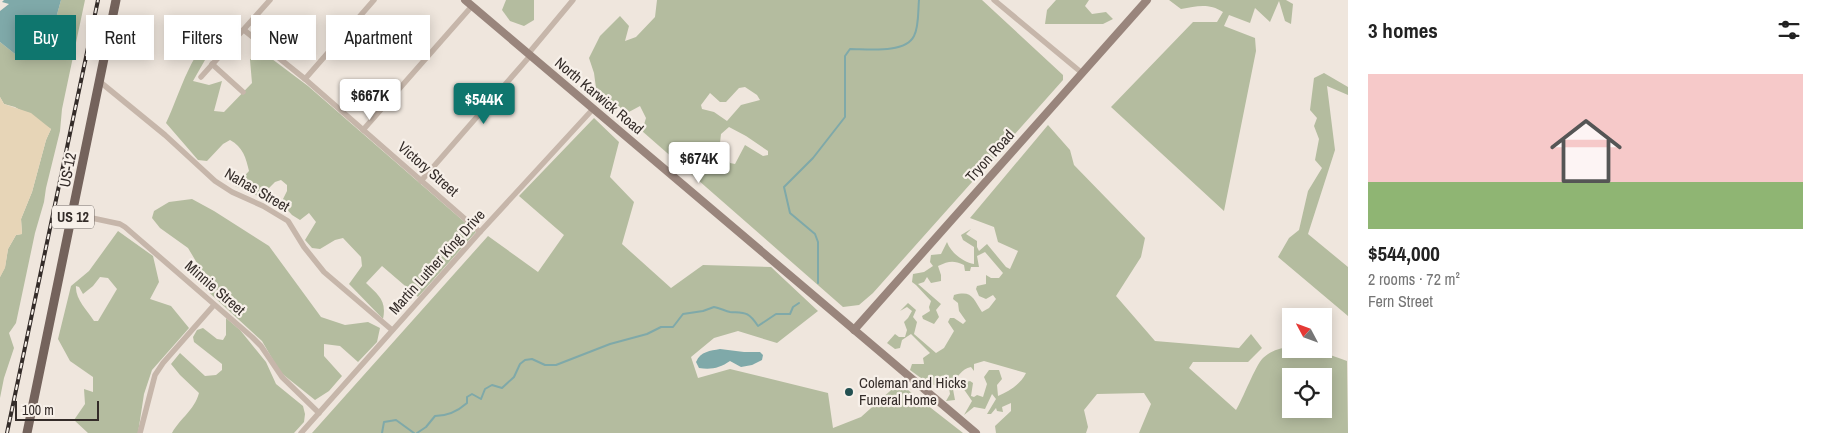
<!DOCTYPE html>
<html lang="en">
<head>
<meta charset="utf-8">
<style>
  :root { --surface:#fff; --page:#f2f2f2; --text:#222; --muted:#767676; --accent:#0f766e }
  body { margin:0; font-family:"Archivo Narrow",sans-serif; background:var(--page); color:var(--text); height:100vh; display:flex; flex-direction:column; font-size:19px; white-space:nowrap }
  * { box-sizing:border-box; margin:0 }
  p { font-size:16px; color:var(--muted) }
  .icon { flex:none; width:28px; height:28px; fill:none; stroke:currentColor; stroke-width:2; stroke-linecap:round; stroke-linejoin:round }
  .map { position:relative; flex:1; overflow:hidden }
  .sheet { display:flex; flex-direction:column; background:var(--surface); width:475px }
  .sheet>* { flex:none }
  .banner { position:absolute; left:15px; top:15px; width:475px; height:45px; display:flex; gap:10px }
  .needle { width:32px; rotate:311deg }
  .tools { position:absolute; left:1282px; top:308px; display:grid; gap:10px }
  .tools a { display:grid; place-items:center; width:50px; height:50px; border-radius:0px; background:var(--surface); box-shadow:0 2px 12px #0003; font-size:25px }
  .scale { position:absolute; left:15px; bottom:12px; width:84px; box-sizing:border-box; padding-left:5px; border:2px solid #342c29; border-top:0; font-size:14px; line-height:18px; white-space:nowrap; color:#342c29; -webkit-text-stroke:4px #f7f0e9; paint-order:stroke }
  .price { position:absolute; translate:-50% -42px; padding:0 11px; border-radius:5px; background:#fff; color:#222; font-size:16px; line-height:32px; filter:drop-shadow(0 1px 2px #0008) }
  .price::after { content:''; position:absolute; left:50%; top:30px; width:15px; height:11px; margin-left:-8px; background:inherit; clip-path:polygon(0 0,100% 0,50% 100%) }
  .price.on { background:var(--accent); color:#fff }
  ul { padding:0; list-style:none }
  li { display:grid; align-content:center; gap:10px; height:265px; padding:0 20px }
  li span { display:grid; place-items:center; height:155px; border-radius:0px; color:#555 }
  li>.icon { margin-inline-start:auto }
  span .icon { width:90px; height:90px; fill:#fffc; stroke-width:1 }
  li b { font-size:21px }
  h2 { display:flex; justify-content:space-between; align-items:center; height:60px; padding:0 20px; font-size:21px }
  .tag { padding:0 18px; border-radius:0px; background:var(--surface); box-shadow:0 2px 12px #0003; font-size:18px; line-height:45px }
  .tag.on { background:var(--accent); color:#fff }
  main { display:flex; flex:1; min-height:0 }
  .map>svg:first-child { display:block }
  .green { fill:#b4bc9f; fill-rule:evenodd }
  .sand { fill:#e7d5b7 }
  .water { fill:#7fa9a9 }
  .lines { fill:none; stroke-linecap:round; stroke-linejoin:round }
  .stream { stroke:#7fa9a9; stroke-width:2 }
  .street { stroke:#c6b6aa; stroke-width:5.5 }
  .secondary { stroke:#99857c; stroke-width:8 }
  .primary { stroke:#74635c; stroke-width:9 }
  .rail-casing { stroke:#342c29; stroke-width:4 }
  .rail { stroke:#f7f0e9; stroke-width:2; stroke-dasharray:5.5; stroke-linecap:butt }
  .poi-dot { fill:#235051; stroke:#f7f0e9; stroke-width:2 }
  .labels { text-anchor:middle; stroke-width:4.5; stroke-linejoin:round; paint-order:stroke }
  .shield { fill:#f7f0e9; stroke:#6e6763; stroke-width:1 }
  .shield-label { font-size:14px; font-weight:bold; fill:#342c29 }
  .street-label { font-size:15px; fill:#342c29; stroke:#f7f0e9 }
  .poi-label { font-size:15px; fill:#342c29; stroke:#f7f0e9; text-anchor:start }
</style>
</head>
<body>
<main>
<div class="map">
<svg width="1348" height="433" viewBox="0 0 1348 433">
  <rect width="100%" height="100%" fill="#efe6dd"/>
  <g class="green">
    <path d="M 61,0 L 85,0 L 62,109 L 60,131 L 46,188 L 44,202 L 35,233 L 16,323 L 9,333 L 14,348 L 4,378 L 0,398 L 0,277 L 5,267 L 8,249 L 16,235 L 22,234 L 21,219 L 32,192 L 46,140 L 51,129 L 15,107 L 4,104 L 0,97 L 0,42 L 20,58 L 45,58 Z"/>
    <path d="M 506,0 L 534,0 L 534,20 L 524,26 L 510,21 L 502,10 Z"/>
    <path d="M 657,0 L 982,0 L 1063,75 L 1063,80 L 873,293 L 859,305 L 843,307 L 642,131 L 646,118 L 640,106 L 627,113 L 596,88 L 594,73 L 589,58 L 600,36 L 620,16 L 629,26 L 625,41 L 636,37 L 655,17 ZM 745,87 L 757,95 L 760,100 L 741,105 L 727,121 L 714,112 L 702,109 L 701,105 L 710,93 L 720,102 L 726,102 L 739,88 ZM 729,127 L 746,136 L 768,151 L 768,155 L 763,156 L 745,145 L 735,164 L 730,163 L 720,143 L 721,134 Z"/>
    <path d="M 1056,0 L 1089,0 L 1085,6 L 1092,14 L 1106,12 L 1113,19 L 1103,24 L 1045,24 L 1047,10 Z"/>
    <path d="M 1169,0 L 1286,0 L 1293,4 L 1291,24 L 1285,21 L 1279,1 L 1270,22 L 1255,8 L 1250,23 L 1229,15 L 1224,26 L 1255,38 L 1256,51 L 1224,211 L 1111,107 L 1193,22 L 1217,22 L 1223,12 C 1209,3 1197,6 1181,9 Z"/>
    <path d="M 224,29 L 228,34 L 205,60 L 193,81 L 209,85 L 222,81 L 214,111 L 224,112 L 252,83 L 250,60 L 253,56 L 272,59 L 308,86 L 476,232 L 418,297 L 382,266 L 366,283 C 378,295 387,300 383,319 L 349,284 L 362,266 L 361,257 L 343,238 L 335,240 L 320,249 L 312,248 L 305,240 L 316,222 L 309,213 L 300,220 L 292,215 L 281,203 L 287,191 L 287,185 L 281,180 L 275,182 L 260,197 L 235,186 L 249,171 C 246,158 243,147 230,140 L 223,144 L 207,161 L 198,160 L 166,123 C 180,95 192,42 224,29 Z"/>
    <path d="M 1324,73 L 1348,87 L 1348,95 L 1327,86 L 1335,150 L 1308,234 L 1348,267 L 1348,316 L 1278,257 L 1289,238 L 1299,230 L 1308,191 L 1322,168 L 1315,160 L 1319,139 L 1314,126 L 1317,118 L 1310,110 L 1314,78 Z"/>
    <path d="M 594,118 L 619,142 L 610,177 L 634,202 L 622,244 L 671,288 L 703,265 L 771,267 L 818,311 L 777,343 L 738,331 L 714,338 L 691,357 L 698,378 L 730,369 L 828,393 L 833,428 L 861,417 L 899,383 L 963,433 L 312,433 L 488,236 L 538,272 L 564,235 L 519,196 Z"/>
    <path d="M 1048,125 L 1070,150 L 1074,165 L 1145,238 L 1141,257 L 1116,296 L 1155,341 L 1239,348 L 1251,334 L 1262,348 L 1248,362 L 1193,362 L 1189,368 L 1236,410 C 1243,399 1255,366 1263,358 C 1285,337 1322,352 1347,361 L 1348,433 L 1139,433 L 1151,404 L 1144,393 L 1097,394 L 1084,410 L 1088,427 L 1086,433 L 996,433 L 995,426 L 1011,411 L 1011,403 L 1002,407 L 1003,412 L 997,411 L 996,408 L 991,414 L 987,414 L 996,399 L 992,394 L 985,409 L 974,407 L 964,415 L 972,401 L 963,388 L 963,383 L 970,381 L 973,383 L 971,396 L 974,397 L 977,395 L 983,397 L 987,384 L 984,377 L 989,370 L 999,370 L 1002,379 L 997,385 L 998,396 C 1009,391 1020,385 1026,373 L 984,361 L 974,364 L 974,371 L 971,367 C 961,369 958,377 952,384 L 955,400 L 946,401 L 950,394 L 949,388 L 929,384 L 910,370 L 912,364 L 924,364 L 923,358 L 930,353 L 911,334 L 902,340 L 900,348 L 895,349 L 887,343 L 895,334 L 899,337 L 905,337 L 907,330 L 904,322 L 908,318 L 912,311 L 907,307 L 900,311 L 908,303 L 916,310 L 913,317 L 917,322 L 914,334 L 936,353 L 944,348 L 954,331 L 948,322 L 950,318 L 954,318 L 963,324 L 966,321 L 959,311 L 958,303 L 953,299 L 954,295 C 972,290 973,298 982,312 L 989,308 L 996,299 L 993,295 L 986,299 L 979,296 L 976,289 L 977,286 L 986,284 L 986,275 L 991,278 L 999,278 L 1003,273 L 985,252 L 977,256 L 979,267 L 971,267 L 970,271 L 965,271 L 964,265 C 953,260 949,261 938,266 L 941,275 L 941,281 L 931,283 L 927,277 L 924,282 L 918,284 L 941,304 L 936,310 L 939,317 L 934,324 L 923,319 L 922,316 L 930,311 L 929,307 L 931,301 L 916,285 L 912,282 L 913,274 L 924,272 L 933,266 L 930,262 L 931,255 L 941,254 L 947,242 C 951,253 963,262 974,264 L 974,247 L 963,240 L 961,235 L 971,229 L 966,234 L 977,241 L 977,247 L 979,251 L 987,244 L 1006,267 L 1010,269 L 1018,251 L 998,242 L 994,227 L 970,218 ZM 1291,376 L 1324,376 L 1324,409 L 1291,409 Z"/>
    <path d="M 192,199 L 214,211 L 269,246 L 321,317 L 345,325 L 368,322 L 380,328 L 377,342 L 358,362 L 340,346 L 324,344 L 324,356 L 342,376 L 329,391 L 315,400 L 280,372 L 262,341 L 190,275 L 197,263 L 188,248 L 160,228 L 152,218 L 154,211 L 169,202 Z"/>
    <path d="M 118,231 L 153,256 L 159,282 L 150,299 L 171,306 L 189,328 L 152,370 L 144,394 L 138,433 L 88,433 L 74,420 L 85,404 L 84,389 L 93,392 L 93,377 L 70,361 L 58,339 L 71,286 L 89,271 ZM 100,277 L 108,278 L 117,289 L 98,321 L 94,321 C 87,310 75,299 76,286 L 79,287 L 83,294 L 93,286 Z"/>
    <path d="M 226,318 L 240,330 L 266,362 L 276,384 L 303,406 L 305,414 L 304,422 L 294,433 L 172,433 C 181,417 194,411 199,393 L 180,375 L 171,364 L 180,353 L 205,376 L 216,375 L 222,370 L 222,364 L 194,342 L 193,337 L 197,330 L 203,328 L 217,339 L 223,340 L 226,335 Z"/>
  </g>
  <path class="sand" d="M 0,97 L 4,104 L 31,113 L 51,129 L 46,140 L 32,192 L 21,219 L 22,234 L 16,235 L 8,249 L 5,268 L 0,277 Z"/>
  <g class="water">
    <path d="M 4,0 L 61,0 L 45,58 L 20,58 L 0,42 L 0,11 L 9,4 L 2,2 Z"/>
    <path d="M 720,349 L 744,352 L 760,352 L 763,355 L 762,360 L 752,365 L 741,367 L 730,361 C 720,368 711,370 699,368 L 696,362 C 701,351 710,351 720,349 Z"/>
  </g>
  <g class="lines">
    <g class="stream">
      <path d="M 818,283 L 818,242 L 815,234 L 790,213 L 784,187 L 813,158 L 845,117 L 845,56 L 850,49 C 867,49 905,54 914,36 C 919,27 918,10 919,0"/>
      <path d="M 382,433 L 384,422 L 396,420 L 414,433"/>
      <path d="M 417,433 L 426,427 L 435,416 C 448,416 458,411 467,403 L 467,397 L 472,394 L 481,399 L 485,389 L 492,385 L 502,388 L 514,377 L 520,364 L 525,360 L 532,359 L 545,365 L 556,365 L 610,344 L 647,334 L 661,327 L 673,327 L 683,314 L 703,311 L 714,307 C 720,308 725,311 730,312 C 745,313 748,311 758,326 L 776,314 L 790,314 L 793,307 L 799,303"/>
    </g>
    <g class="street">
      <path d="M 994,0 L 1082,73"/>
      <path d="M 244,30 L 305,79 L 480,232"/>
      <path d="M 528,54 L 573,0"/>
      <path d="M 212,64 L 243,92"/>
      <path d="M 201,77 L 270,0"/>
      <path d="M 305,79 L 374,0"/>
      <path d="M 99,81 L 165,135 L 215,181 L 232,192 L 263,206 L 288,221 L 304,247 L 324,272 L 392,330"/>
      <path d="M 363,130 L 472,6"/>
      <path d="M 421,181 L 530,56"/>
      <path d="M 73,214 L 120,224 L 125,227 L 252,337 L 261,346 L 282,377 L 319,413"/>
      <path d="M 140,433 L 155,375 L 163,363 L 214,305"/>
      <path d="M 301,433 L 480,232 L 593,109"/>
    </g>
    <g class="secondary">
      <path d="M 465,0 L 976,433"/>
      <path d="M 854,330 L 1147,0"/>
    </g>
    <path class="primary" d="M 27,433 L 116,0"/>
    <defs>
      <path id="rail" d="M 7,433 L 98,0"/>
    </defs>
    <use href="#rail" class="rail-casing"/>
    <use href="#rail" class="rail"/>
  </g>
  <circle class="poi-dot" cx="849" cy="392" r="5"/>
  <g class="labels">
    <rect class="shield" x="52" y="205.5" width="42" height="23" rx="4"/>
    <g class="shield-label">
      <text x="73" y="222">US 12</text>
    </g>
    <g class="street-label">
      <text transform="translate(599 96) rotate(40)" y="5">North Karwick Road</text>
      <text transform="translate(990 156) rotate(-48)" y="5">Tryon Road</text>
      <text transform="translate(428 169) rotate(41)" y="5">Victory Street</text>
      <text transform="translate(68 170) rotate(-79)" y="5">US-12</text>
      <text transform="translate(257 190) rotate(30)" y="5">Nahas Street</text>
      <text transform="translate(437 262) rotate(-48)" y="5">Martin Luther King Drive</text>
      <text transform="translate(215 288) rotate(41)" y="5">Minnie Street</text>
    </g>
    <g class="poi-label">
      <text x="859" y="388">Coleman and Hicks<tspan x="859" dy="17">Funeral Home</tspan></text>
    </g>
  </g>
</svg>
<div class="tools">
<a><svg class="needle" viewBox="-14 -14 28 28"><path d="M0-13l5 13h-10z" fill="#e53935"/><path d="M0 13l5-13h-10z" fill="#767676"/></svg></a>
<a><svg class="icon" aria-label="locate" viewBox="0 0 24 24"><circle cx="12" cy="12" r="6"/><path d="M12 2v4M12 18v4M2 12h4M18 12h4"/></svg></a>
</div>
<div class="scale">100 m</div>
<b class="price" style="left:370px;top:121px">$667K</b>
<b class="price on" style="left:484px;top:125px">$544K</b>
<b class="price" style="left:699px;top:184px">$674K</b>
<div class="banner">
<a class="tag on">Buy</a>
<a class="tag">Rent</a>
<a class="tag">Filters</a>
<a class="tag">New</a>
<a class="tag">Apartment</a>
</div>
</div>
<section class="sheet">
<h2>3 homes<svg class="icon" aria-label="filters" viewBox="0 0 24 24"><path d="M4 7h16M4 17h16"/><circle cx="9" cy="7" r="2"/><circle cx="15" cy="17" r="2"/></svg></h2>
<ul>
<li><span style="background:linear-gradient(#f6c9c9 70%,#8fb573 0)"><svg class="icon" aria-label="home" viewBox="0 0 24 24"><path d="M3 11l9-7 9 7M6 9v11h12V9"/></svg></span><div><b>$544,000</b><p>2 rooms · 72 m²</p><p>Fern Street</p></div></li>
</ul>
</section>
</main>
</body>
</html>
